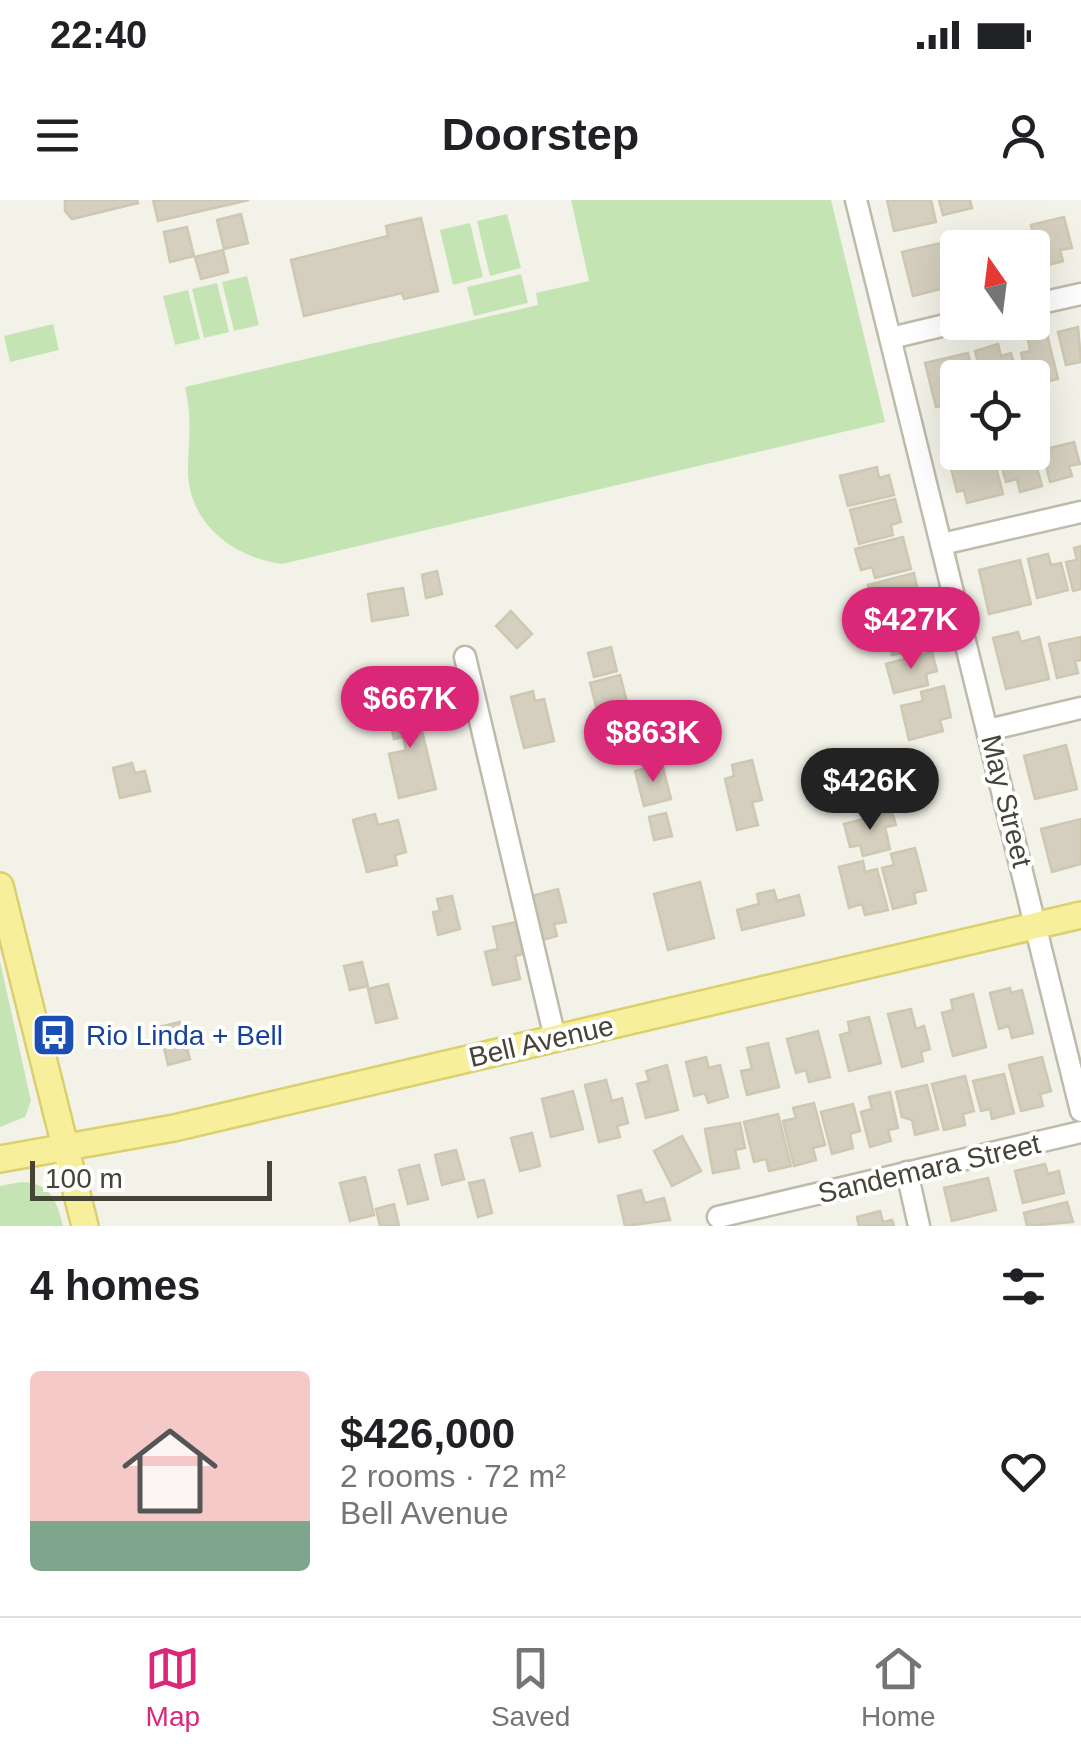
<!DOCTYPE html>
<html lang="en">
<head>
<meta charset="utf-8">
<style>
  :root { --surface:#fff; --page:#f2f2f2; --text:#202124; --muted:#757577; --line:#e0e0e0; --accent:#db2777 }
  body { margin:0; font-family:Helvetica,sans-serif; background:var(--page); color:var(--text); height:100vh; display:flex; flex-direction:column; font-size:38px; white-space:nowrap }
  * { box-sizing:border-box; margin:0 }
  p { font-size:32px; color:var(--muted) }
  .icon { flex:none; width:55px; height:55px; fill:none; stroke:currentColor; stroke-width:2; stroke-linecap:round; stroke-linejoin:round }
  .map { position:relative; height:1026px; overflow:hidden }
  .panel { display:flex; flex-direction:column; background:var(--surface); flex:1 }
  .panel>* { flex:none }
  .needle { width:65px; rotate:346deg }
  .controls { position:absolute; left:940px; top:30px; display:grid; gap:20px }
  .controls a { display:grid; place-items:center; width:110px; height:110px; border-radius:10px; background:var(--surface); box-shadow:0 10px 40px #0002; font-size:50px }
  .scale { position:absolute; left:30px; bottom:25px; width:242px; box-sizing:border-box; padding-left:10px; border:5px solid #464337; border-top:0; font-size:28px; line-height:35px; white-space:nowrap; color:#464337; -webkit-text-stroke:8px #fff; paint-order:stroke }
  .price { position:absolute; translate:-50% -85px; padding:0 22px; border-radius:35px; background:var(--accent); color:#fff; font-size:32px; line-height:65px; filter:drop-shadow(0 2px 5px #0008) }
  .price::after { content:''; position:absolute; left:50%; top:60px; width:30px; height:22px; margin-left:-15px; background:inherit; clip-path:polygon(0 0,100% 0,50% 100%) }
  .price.current { background:#222; color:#fff }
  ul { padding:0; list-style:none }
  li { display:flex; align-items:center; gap:30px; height:250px; padding:0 30px }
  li+li { border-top:2px solid var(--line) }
  li span { display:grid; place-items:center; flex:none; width:280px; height:200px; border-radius:10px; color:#555 }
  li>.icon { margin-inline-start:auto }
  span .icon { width:120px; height:120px; fill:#fffc; stroke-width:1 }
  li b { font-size:42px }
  h2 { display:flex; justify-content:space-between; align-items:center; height:120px; padding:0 30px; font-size:42px }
  .status { display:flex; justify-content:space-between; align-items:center; height:70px; padding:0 50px; background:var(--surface); direction:ltr }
  .status svg { height:28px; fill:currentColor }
  header { display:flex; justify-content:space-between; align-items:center; height:130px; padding:0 30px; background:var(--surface); font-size:45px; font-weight:700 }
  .menu { display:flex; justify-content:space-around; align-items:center; height:140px; border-top:2px solid var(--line); background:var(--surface); font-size:28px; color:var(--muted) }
  .menu a { display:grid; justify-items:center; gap:5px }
  .menu .current { color:var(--accent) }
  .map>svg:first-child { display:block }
  .green { fill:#c5e4b3 }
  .building { fill:#d4cfbe; stroke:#cec8b2; stroke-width:2.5 }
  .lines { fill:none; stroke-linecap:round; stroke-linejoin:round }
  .minor-casing { stroke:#bebbab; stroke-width:25 }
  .major-casing { stroke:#dcd06d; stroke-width:30 }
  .minor { stroke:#fff; stroke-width:20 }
  .major { stroke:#f8ef9c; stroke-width:25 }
  .labels { text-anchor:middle; stroke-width:8; stroke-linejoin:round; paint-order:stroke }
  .street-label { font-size:28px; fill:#464337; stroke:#fff }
  .transit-label { font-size:28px; fill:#164399; stroke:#fff; text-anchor:start }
</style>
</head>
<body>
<div class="status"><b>22:40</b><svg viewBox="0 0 49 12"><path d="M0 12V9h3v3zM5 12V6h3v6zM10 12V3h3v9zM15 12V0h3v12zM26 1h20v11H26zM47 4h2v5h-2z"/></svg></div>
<header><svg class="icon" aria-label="menu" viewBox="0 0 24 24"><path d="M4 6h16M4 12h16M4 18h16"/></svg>Doorstep<svg class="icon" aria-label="person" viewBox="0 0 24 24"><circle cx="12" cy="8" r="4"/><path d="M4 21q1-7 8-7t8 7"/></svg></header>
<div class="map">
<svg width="1081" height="1026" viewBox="0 0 1081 1026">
  <rect width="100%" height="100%" fill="#f3f2e8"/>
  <g class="green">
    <path d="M 571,0 L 831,0 L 885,222 L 282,364 C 231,357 186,321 188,266 C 189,236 192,217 185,187 L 538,105 L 536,93 L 589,81 Z"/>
    <path d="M 507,14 L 521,68 L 490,76 L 477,21 Z"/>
    <path d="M 470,23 L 483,77 L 453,85 L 440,30 Z"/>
    <path d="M 521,74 L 528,103 L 474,116 L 467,87 Z"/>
    <path d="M 247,76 L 259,125 L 234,131 L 222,82 Z"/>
    <path d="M 217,83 L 229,132 L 204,138 L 192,89 Z"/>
    <path d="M 188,90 L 200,139 L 175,145 L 163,96 Z"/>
    <path d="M 53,124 L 59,150 L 10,162 L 4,136 Z"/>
    <path d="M 0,761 L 31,901 L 25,917 L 0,927 Z"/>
    <path d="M 21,982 C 51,983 56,1000 63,1026 L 0,1026 L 0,986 Z"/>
  </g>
  <g class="building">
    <path d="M 65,0 L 137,0 L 138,3 L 72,19 L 65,11 Z"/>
    <path d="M 153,0 L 249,0 L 158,21 Z"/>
    <path d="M 887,0 L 931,0 L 936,22 L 894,31 Z"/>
    <path d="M 939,0 L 970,0 L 972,8 L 943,15 Z"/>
    <path d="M 241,14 L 248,43 L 224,49 L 217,20 Z"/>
    <path d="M 1064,17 L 1072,48 L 1060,50 L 1063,61 L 1041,67 L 1031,25 Z"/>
    <path d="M 421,18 L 438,91 L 404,99 L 402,93 L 304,116 L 291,60 L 388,36 L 386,26 Z"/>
    <path d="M 187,27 L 194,56 L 170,62 L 164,32 Z"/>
    <path d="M 1021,32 L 1025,48 L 993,48 L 991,39 Z"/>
    <path d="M 941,43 L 952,86 L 913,96 L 902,52 Z"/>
    <path d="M 223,50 L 228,72 L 201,79 L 195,57 Z"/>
    <path d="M 1078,127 L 1081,162 L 1066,165 L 1058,132 Z"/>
    <path d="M 1047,134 L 1058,179 L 1039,183 L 1037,174 L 1026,177 L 1021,153 L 1030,151 L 1028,139 Z"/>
    <path d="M 998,144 L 1001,156 L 1011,153 L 1018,178 L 982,178 L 975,151 Z"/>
    <path d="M 968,153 L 974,178 L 958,178 L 958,202 L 936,207 L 925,163 Z"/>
    <path d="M 1074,242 L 1080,264 L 1069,266 L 1072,276 L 1050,282 L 1042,250 Z"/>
    <path d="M 958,245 L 958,252 L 992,252 L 1003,294 L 967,303 L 964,290 L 957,292 L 946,248 Z"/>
    <path d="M 1032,250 L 1042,286 L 1020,292 L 1017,279 L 1006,282 L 999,257 Z"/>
    <path d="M 877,267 L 879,278 L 889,275 L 894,295 L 848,306 L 840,276 Z"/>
    <path d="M 895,299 L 901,322 L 891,325 L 893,335 L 859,344 L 850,310 Z"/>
    <path d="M 903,337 L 911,369 L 875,378 L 872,367 L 861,370 L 855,349 Z"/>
    <path d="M 1081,346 L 1081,389 L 1073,391 L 1066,362 L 1077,360 L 1074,348 Z"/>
    <path d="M 1048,354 L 1051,365 L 1061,363 L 1068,390 L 1037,398 L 1028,359 Z"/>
    <path d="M 1020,360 L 1031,404 L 989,414 L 979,370 Z"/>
    <path d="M 437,371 L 442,394 L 426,398 L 422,375 Z"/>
    <path d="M 914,373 L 919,396 L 908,399 L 910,409 L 876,418 L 868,385 Z"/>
    <path d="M 403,388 L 408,415 L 372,421 L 368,394 Z"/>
    <path d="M 511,411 L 532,434 L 517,448 L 496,426 Z"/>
    <path d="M 910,413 L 914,426 L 925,423 L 931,446 L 892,455 L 884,420 Z"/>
    <path d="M 1018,432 L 1021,442 L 1039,437 L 1049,479 L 1006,489 L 993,438 Z"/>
    <path d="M 1081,437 L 1081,460 L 1075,461 L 1078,473 L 1057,478 L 1049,444 Z"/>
    <path d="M 611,447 L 617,471 L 594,477 L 588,453 Z"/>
    <path d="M 932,452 L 937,471 L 926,474 L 928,485 L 894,493 L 886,464 Z"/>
    <path d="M 620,475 L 627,502 L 597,510 L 590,483 Z"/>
    <path d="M 944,486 L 951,517 L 940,520 L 943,531 L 909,540 L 901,506 L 923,501 L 921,492 Z"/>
    <path d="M 533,491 L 535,501 L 544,499 L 554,541 L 524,548 L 511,497 Z"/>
    <path d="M 414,498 L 436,589 L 399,598 L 389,554 L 406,550 L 403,537 L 394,539 L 386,505 Z"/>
    <path d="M 1066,545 L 1077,589 L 1035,599 L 1024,556 Z"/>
    <path d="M 752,560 L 762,600 L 752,602 L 758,625 L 737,630 L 725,579 L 734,576 L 732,565 Z"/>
    <path d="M 132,563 L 135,573 L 145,571 L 150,591 L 120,598 L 113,568 Z"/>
    <path d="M 662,564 L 671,599 L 644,606 L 635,571 Z"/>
    <path d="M 892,612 L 896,625 L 885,627 L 890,649 L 863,656 L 860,645 L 850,647 L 844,624 Z"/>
    <path d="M 666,613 L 672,636 L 654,640 L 649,617 Z"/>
    <path d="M 375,614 L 378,625 L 398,620 L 406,652 L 395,655 L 397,665 L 367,672 L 353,620 Z"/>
    <path d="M 1081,619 L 1081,664 L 1052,672 L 1041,629 Z"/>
    <path d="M 915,648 L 926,690 L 914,693 L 916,703 L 893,709 L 882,668 L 894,665 L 891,654 Z"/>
    <path d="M 863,661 L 865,672 L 877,669 L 888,710 L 865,715 L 862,704 L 849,708 L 839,667 Z"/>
    <path d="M 700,682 L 714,738 L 668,750 L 654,694 Z"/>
    <path d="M 558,689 L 566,722 L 554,724 L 557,736 L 543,740 L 532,696 Z"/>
    <path d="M 774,690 L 777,701 L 799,695 L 804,715 L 742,730 L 737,710 L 759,704 L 757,694 Z"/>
    <path d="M 452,696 L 460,729 L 438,735 L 433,712 L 440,711 L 437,699 Z"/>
    <path d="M 516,722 L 523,754 L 515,756 L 520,779 L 493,785 L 485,752 L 498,749 L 493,727 Z"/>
    <path d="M 362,762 L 368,786 L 350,790 L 344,766 Z"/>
    <path d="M 388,784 L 397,818 L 376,823 L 368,789 Z"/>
    <path d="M 1010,788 L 1011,793 L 1022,790 L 1033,833 L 1012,838 L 1009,826 L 999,829 L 990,793 Z"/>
    <path d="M 973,794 L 986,847 L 953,856 L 942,813 L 953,810 L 951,800 Z"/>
    <path d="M 911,809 L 916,829 L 924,826 L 930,849 L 921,852 L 923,861 L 902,867 L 888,814 Z"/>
    <path d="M 869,817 L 881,863 L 849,871 L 840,835 L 850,832 L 848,822 Z"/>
    <path d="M 180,822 L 190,859 L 168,865 L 159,827 Z"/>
    <path d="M 818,831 L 830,877 L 809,882 L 806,870 L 796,873 L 787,839 Z"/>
    <path d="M 768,843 L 779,887 L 747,895 L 741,871 L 752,869 L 747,848 Z"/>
    <path d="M 706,857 L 709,868 L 720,865 L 728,897 L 708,903 L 705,893 L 694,896 L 686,862 Z"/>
    <path d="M 1042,857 L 1051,891 L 1040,894 L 1043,906 L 1021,911 L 1009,865 Z"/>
    <path d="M 667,865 L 678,910 L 646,918 L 637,884 L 649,881 L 646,871 Z"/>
    <path d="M 1004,874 L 1014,913 L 992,919 L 990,909 L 981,911 L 973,881 Z"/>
    <path d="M 965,876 L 974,911 L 963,914 L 965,925 L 944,930 L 932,884 Z"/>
    <path d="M 606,880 L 612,901 L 622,898 L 628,923 L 617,926 L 620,937 L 599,942 L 585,885 Z"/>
    <path d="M 927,885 L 938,929 L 915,935 L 912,920 L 902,917 L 896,892 Z"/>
    <path d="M 573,891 L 583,929 L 551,937 L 542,899 Z"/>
    <path d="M 890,892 L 898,928 L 888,930 L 891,941 L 870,947 L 861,912 L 872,909 L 869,897 Z"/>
    <path d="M 814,903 L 825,945 L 813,948 L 816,960 L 794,966 L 783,921 L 796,918 L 793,908 Z"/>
    <path d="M 853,904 L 860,931 L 850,934 L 853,948 L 832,954 L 821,912 Z"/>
    <path d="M 778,914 L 791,966 L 769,971 L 766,959 L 754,962 L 744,922 Z"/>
    <path d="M 740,923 L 745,948 L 735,950 L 739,968 L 713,973 L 705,929 Z"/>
    <path d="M 532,933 L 540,966 L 520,971 L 511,938 Z"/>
    <path d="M 682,936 L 701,971 L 672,986 L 654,951 Z"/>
    <path d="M 456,950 L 464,979 L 442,985 L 435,955 Z"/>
    <path d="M 1045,964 L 1048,974 L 1059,971 L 1064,993 L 1023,1003 L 1015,971 Z"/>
    <path d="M 419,965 L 428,999 L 408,1004 L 399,970 Z"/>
    <path d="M 365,977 L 374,1015 L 350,1021 L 340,983 Z"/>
    <path d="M 988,978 L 996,1010 L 952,1021 L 944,988 Z"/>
    <path d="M 484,980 L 492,1013 L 478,1017 L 469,983 Z"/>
    <path d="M 641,990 L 645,1003 L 664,998 L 670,1020 L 625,1026 L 618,996 Z"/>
    <path d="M 1067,1002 L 1073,1022 L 1027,1026 L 1024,1013 Z"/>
    <path d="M 394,1004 L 399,1026 L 380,1026 L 376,1009 Z"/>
    <path d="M 880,1011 L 883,1022 L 892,1020 L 894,1026 L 859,1026 L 857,1017 Z"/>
  </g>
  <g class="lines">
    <defs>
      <g id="minor">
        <path d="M 856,0 L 1081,911"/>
        <path d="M 1032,105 L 1081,94"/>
        <path d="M 891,138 L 958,122"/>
        <path d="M 942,344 L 1081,312"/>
        <path d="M 465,457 L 555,838"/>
        <path d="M 988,530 L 1081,508"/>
        <path d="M 907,972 L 919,1026"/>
        <path d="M 718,1017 L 1081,932"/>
      </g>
      <g id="major">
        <path d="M 0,686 L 85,1026"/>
        <path d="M 0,959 L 174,928 L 1081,715"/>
      </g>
    </defs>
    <use href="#minor" class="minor-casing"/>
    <use href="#major" class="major-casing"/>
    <use href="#minor" class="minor"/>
    <use href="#major" class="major"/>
  </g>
  <defs>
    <symbol id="bus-square" viewBox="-11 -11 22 22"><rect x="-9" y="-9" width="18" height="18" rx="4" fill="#1a4fb4" stroke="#fff"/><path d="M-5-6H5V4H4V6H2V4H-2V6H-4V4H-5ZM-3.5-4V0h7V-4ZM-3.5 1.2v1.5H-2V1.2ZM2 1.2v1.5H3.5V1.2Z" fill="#fff"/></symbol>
  </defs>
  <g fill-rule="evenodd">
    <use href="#bus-square" x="29" y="810" width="50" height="50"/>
  </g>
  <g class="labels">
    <g class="street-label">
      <text transform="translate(1007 601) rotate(76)" y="10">May Street</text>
      <text transform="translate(541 841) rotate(-13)" y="10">Bell Avenue</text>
      <text transform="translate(929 968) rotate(-13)" y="10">Sandemara Street</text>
    </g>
    <g class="transit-label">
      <text x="86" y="845">Rio Linda + Bell</text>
    </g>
  </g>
</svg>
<div class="controls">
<a><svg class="needle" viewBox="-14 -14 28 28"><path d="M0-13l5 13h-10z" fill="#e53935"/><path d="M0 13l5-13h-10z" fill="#757577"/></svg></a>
<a><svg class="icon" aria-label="locate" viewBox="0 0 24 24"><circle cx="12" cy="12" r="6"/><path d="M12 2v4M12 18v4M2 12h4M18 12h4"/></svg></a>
</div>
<div class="scale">100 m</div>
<b class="price" style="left:911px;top:472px">$427K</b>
<b class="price" style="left:410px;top:551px">$667K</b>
<b class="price" style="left:653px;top:585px">$863K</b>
<b class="price current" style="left:870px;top:633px">$426K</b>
</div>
<section class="panel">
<h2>4 homes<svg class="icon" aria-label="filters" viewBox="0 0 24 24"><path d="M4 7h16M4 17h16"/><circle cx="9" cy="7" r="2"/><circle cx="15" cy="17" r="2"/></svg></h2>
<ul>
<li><span style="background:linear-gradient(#f6c9c9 75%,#7fa58c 0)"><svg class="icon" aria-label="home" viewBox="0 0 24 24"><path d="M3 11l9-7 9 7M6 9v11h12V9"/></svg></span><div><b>$426,000</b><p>2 rooms · 72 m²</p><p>Bell Avenue</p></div><svg class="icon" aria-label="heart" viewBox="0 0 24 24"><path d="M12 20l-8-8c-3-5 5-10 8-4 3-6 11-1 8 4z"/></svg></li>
</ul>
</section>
<nav class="menu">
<a class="current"><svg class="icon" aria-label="map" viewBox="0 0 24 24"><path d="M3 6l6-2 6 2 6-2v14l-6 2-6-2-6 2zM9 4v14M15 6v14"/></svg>Map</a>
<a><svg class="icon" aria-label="saved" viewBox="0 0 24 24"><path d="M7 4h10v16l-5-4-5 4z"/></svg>Saved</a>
<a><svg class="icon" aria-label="home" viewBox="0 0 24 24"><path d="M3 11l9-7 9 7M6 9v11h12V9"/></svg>Home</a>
</nav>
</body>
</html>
